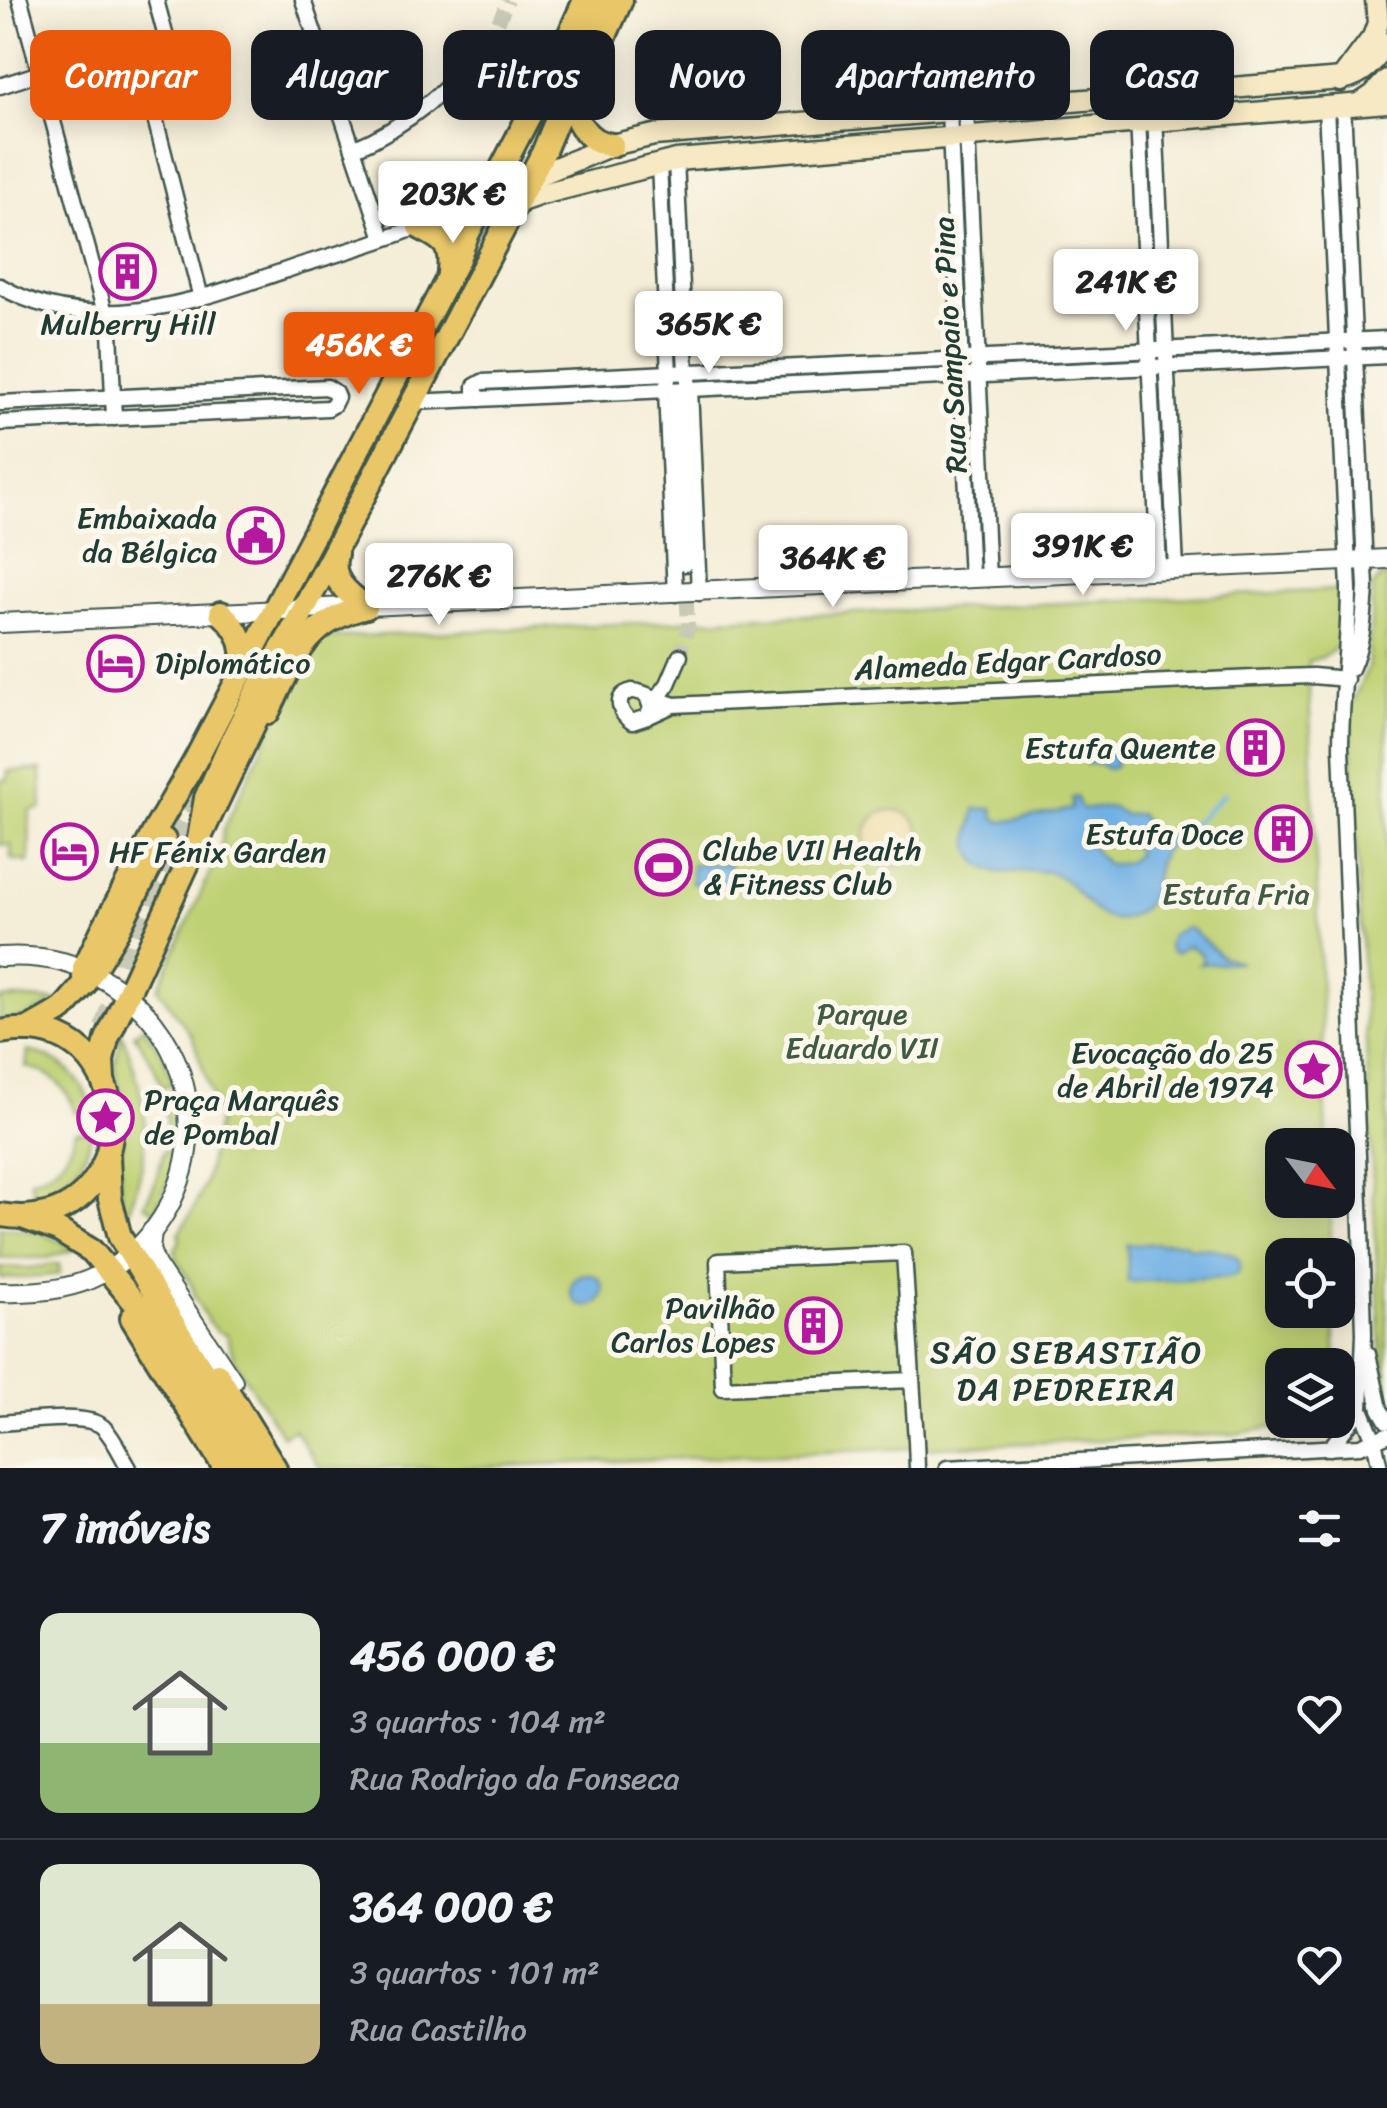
<!DOCTYPE html>
<html lang="pt">
<head>
<meta charset="utf-8">
<style>
  :root { --surface:#171b24; --page:#242831; --text:#f1f3f6; --muted:#9ea1a6; --line:#363941; --accent:#ea580c }
  body { margin:0; font-family:Sriracha,sans-serif; background:var(--page); color:var(--text); height:100vh; display:flex; flex-direction:column; font-size:38px; white-space:nowrap }
  * { box-sizing:border-box; margin:0 }
  p { font-size:32px; color:var(--muted) }
  .icon { flex:none; width:55px; height:55px; fill:none; stroke:currentColor; stroke-width:2; stroke-linecap:round; stroke-linejoin:round }
  .map { position:relative; height:1468px; overflow:hidden }
  .details { display:flex; flex-direction:column; background:var(--surface); flex:1 }
  .details>* { flex:none }
  .guide { position:absolute; left:30px; top:30px; width:1328px; height:90px; display:flex; gap:20px }
  .needle { width:65px; rotate:122deg }
  .buttons { position:absolute; left:1265px; top:1128px; display:grid; gap:20px }
  .buttons a { display:grid; place-items:center; width:90px; height:90px; border-radius:20px; background:var(--surface); box-shadow:0 5px 25px #0003; font-size:50px }
  .price { position:absolute; translate:-50% -85px; padding:0 22px; border-radius:10px; background:#fff; color:#222; font-size:32px; line-height:65px; filter:drop-shadow(0 2px 5px #0008) }
  .price::after { content:''; position:absolute; left:50%; top:60px; width:30px; height:22px; margin-left:-15px; background:inherit; clip-path:polygon(0 0,100% 0,50% 100%) }
  .price.current { background:var(--accent); color:#fff }
  ul { padding:0; list-style:none }
  li { display:flex; align-items:center; gap:30px; height:250px; padding:0 40px }
  li+li { border-top:2px solid var(--line) }
  li span { display:grid; place-items:center; flex:none; width:280px; height:200px; border-radius:20px; color:#555 }
  li>.icon { margin-inline-start:auto }
  span .icon { width:120px; height:120px; fill:#fffc; stroke-width:1 }
  li b { font-size:42px }
  h2 { display:flex; justify-content:space-between; align-items:center; height:120px; padding:0 40px; font-size:42px }
  .tag { padding:0 35px; border-radius:20px; background:var(--surface); box-shadow:0 5px 25px #0003; font-size:35px; line-height:90px }
  .tag.current { background:var(--accent); color:#fff }
  .map>svg:first-child { display:block }
  .green { fill:#bfd174; stroke:#6f8754; stroke-width:2.5 }
  .sand { fill:#eeda9e; stroke:#868c69; stroke-width:2.5 }
  .water { fill:#70b0e4; stroke:#48768c; stroke-width:2.5; fill-rule:evenodd }
  .lines { fill:none; stroke-linecap:round; stroke-linejoin:round }
  .stream { stroke:#70b0e4; stroke-width:4 }
  .minor-tunnel { stroke:#c9cab6; stroke-width:14; stroke-dasharray:14 7; stroke-linecap:butt }
  .trunk-tunnel { stroke:#c9cab6; stroke-width:22; stroke-dasharray:22 11; stroke-linecap:butt }
  .minor-casing { stroke:#3f574c; stroke-width:19 }
  .tertiary-casing { stroke:#3f574c; stroke-width:22 }
  .secondary-casing { stroke:#3f574c; stroke-width:25 }
  .primary-casing { stroke:#3f574c; stroke-width:28 }
  .trunk-casing { stroke:#3f574c; stroke-width:28 }
  .minor { stroke:#fff; stroke-width:14 }
  .tertiary { stroke:#fff; stroke-width:18 }
  .secondary { stroke:#f6e9c3; stroke-width:20 }
  .primary { stroke:#e9c769; stroke-width:22 }
  .trunk { stroke:#e9c769; stroke-width:22 }
  .labels { text-anchor:middle; stroke-width:10; stroke-linejoin:round; paint-order:stroke }
  .poi-label { font-size:30px; fill:#1f3d34; stroke:#fbf7ec; text-anchor:end }
  .street-label { font-size:30px; fill:#1f3d34; stroke:#fbf7ec }
  .park-label { font-size:30px; fill:#3f5b41; stroke:#fbf7ec }
  .neighbourhood-label { font-size:32px; letter-spacing:2.5px; fill:#1f3d34; stroke:#fbf7ec }
</style>
</head>
<body>
<div class="map">
<svg width="1387" height="1468" viewBox="0 0 1387 1468">
  <rect width="100%" height="100%" fill="#fbf7ec"/>
  <filter id="ink" filterUnits="userSpaceOnUse"><feTurbulence type="fractalNoise" baseFrequency=".01" numOctaves="2"/><feDisplacementMap in="SourceGraphic" scale="20" xChannelSelector="R" yChannelSelector="G"/><feConvolveMatrix kernelMatrix="1 2 1 2 8 2 1 2 1" color-interpolation-filters="sRGB"/></filter>
  <filter id="wash" filterUnits="userSpaceOnUse"><feTurbulence type="fractalNoise" baseFrequency=".0048" numOctaves="4" result="noise"/><feDisplacementMap in="SourceGraphic" scale="40" xChannelSelector="R" yChannelSelector="G"/><feGaussianBlur stdDeviation="2.25" result="paint"/><feColorMatrix in="noise" values="0 0 0 0 0 0 0 0 0 0 0 0 0 0 0 0 0 1.4 0 .05"/><feComposite in="paint" operator="in"/></filter>
  <g filter="url(#wash)">
    <rect width="100%" height="100%" fill="#f4edd7"/>
    <g class="green">
      <path d="M 1387,576 L 1387,1399 L 1383,1395 L 1350,708 L 1368,667 L 1373,585 L 1381,577 Z"/>
      <path d="M 1339,590 L 1339,644 C 1329,656 1323,658 1308,661 L 1327,1145 L 1282,1145 L 1282,1200 L 1329,1200 L 1332,1255 L 1282,1255 L 1282,1310 L 1334,1310 L 1336,1365 L 1282,1365 L 1282,1420 L 1327,1420 L 1313,1427 L 1268,1428 L 1236,1434 L 459,1468 L 320,1468 L 294,1429 L 282,1436 L 236,1363 L 226,1335 L 217,1332 L 208,1321 L 194,1296 L 193,1288 L 176,1257 L 175,1250 L 180,1240 L 179,1234 L 195,1206 L 205,1183 L 219,1117 L 192,1036 L 158,989 L 221,848 L 223,831 L 302,662 L 322,638 Z"/>
      <path d="M 41,770 L 42,808 L 30,811 L 29,862 L 11,859 L 11,844 L 0,845 L 0,781 L 7,780 L 8,771 Z"/>
      <path d="M 14,998 L 56,1001 L 23,1018 L 0,1021 L 0,999 Z"/>
      <path d="M 143,1026 L 163,1056 L 173,1084 L 162,1087 L 153,1064 L 134,1034 Z"/>
      <path d="M 121,1032 C 150,1102 155,1153 123,1223 L 119,1162 L 125,1124 L 115,1067 Z"/>
      <path d="M 28,1051 C 60,1057 83,1078 92,1109 L 76,1113 C 68,1088 52,1072 26,1067 Z"/>
      <path d="M 175,1092 L 179,1124 L 178,1142 L 166,1140 L 167,1125 L 164,1094 Z"/>
      <path d="M 76,1131 L 92,1132 C 86,1165 67,1186 35,1196 L 30,1180 C 56,1172 70,1156 76,1131 Z"/>
      <path d="M 164,1151 L 177,1153 L 171,1175 L 154,1211 L 144,1205 L 154,1186 Z"/>
      <path d="M 0,1227 L 40,1232 L 75,1249 L 47,1258 L 0,1258 Z"/>
      <path d="M 59,1264 L 60,1274 L 25,1278 L 0,1278 L 0,1267 L 29,1268 Z"/>
    </g>
    <circle class="sand" cx="893" cy="838" r="28"/>
    <g class="water">
      <path d="M 1105,742 L 1108,742 L 1116,753 L 1113,757 L 1116,764 L 1114,768 L 1108,769 L 1098,763 L 1086,764 L 1085,761 L 1088,758 L 1085,751 L 1088,746 L 1098,748 Z"/>
      <path d="M 1242,743 L 1251,745 L 1258,751 L 1253,755 L 1253,763 L 1245,763 L 1238,767 L 1234,765 L 1234,759 L 1229,755 L 1227,750 L 1231,744 Z"/>
      <path d="M 1077,797 L 1080,807 L 1084,809 L 1113,807 L 1125,815 L 1139,814 L 1154,835 L 1169,835 L 1172,841 C 1143,867 1169,900 1128,917 C 1093,931 1080,882 1052,873 C 1027,865 997,883 977,861 C 963,846 973,827 975,809 L 993,808 L 995,818 L 1002,822 L 1072,809 L 1072,798 ZM 1098,830 L 1114,844 L 1134,847 L 1137,851 C 1134,865 1117,864 1106,864 L 1088,843 L 1089,833 Z"/>
      <rect x="692" y="864" width="38" height="19"/>
      <path d="M 1184,928 L 1191,929 L 1222,957 L 1241,962 L 1199,964 L 1203,961 L 1201,954 L 1190,946 L 1183,948 L 1176,953 L 1171,952 L 1168,945 L 1171,935 Z"/>
      <path d="M 1317,1046 L 1318,1067 L 1313,1067 L 1312,1058 L 1311,1066 L 1303,1062 L 1311,1068 L 1305,1080 L 1311,1073 L 1311,1080 L 1313,1080 L 1313,1071 L 1318,1071 L 1319,1091 L 1301,1092 L 1299,1047 Z"/>
      <path d="M 1184,1242 L 1189,1247 C 1201,1248 1243,1248 1240,1267 C 1239,1275 1235,1275 1228,1277 L 1128,1282 L 1127,1245 Z"/>
      <circle cx="587" cy="1290" r="16"/>
    </g>
    <g class="lines">
      <path class="stream" d="M 1174,836 L 1189,828 L 1225,793"/>
    </g>
  </g>
  <g filter="url(#ink)">
    <g class="lines">
      <g class="minor-tunnel">
        <path d="M 490,41 L 508,0"/>
        <path d="M 680,656 L 688,627 L 685,564"/>
      </g>
      <g class="trunk-tunnel">
        <path d="M 462,270 L 499,196"/>
        <path d="M 105,1028 L 140,918 L 203,763"/>
      </g>
      <defs>
        <g id="minor">
          <path d="M 20,0 L 110,331 L 114,418"/>
          <path d="M 156,0 L 167,41 L 137,48 L 201,298"/>
          <path d="M 303,0 L 383,238"/>
          <path d="M 0,86 L 40,73 L 137,48"/>
          <path d="M 1154,94 L 1176,569"/>
          <path d="M 1137,96 L 1159,570"/>
          <path d="M 1343,105 L 1366,588 C 1364,616 1363,644 1351,669"/>
          <path d="M 1326,107 L 1349,589 C 1349,643 1341,695 1341,748 L 1361,1228 L 1364,1334 L 1361,1409 L 1374,1440 L 1380,1468"/>
          <path d="M 966,110 L 988,579"/>
          <path d="M 949,111 L 971,579"/>
          <path d="M 353,149 C 406,127 454,86 490,41"/>
          <path d="M 676,160 L 686,372 L 690,389 L 699,593"/>
          <path d="M 659,165 L 669,373 L 666,390 L 675,594"/>
          <path d="M 424,226 L 458,224 L 476,217"/>
          <path d="M 0,286 C 95,342 206,297 301,265 C 340,253 380,242 417,227 C 429,222 439,215 451,209 C 462,204 475,200 486,196"/>
          <path d="M 678,390 L 685,564"/>
          <path d="M 480,399 L 475,391 L 475,386 L 482,382 L 1387,339"/>
          <path d="M 413,402 L 1387,356"/>
          <path d="M 0,403 L 327,387 L 335,392 L 337,397 L 333,405 L 328,408 L 0,423"/>
          <path d="M 647,696 L 651,708 L 647,717 L 632,722 C 620,715 612,695 632,691 C 639,690 663,702 672,704"/>
          <path d="M 654,703 L 668,684 L 680,656"/>
          <path d="M 647,717 L 673,705 L 1254,678 L 1313,676 L 1346,679"/>
          <path d="M 1368,1354 L 1380,1409 L 1387,1421"/>
          <path d="M 912,1380 L 723,1388 L 718,1261 L 904,1253 L 916,1441 L 917,1468"/>
          <path d="M 0,1423 C 23,1422 86,1412 103,1427 C 114,1438 121,1455 129,1468"/>
          <path d="M 1330,1448 L 1361,1409"/>
          <path d="M 947,1468 L 1360,1446 L 1387,1435"/>
        </g>
        <g id="tertiary">
          <path d="M 0,623 L 1387,559"/>
          <path d="M 0,957 C 46,954 84,963 121,991 C 221,1064 208,1221 97,1276 C 68,1291 32,1293 0,1292"/>
          <path d="M 152,1231 L 150,1250 L 156,1265 L 233,1381"/>
        </g>
        <g id="secondary">
          <path d="M 1340,81 L 1373,37 L 1378,23 L 1376,0"/>
          <path d="M 1361,103 L 1373,95 L 1387,80"/>
          <path d="M 487,196 L 612,145 L 654,135 L 1342,79 C 1364,75 1374,61 1387,43"/>
          <path d="M 476,217 L 538,195 L 676,160 L 1387,102"/>
        </g>
        <g id="primary">
          <path d="M 574,90 C 569,115 586,143 612,145"/>
          <path d="M 419,227 C 442,240 452,242 449,272"/>
          <path d="M 336,554 C 329,579 347,593 366,607"/>
          <path d="M 221,613 C 239,629 244,642 244,666"/>
          <path d="M 268,712 C 294,660 304,622 366,607"/>
          <path d="M 26,1030 L 63,1009 L 84,985 L 84,968 L 102,931 L 154,832 L 195,761 L 457,261 L 467,235 L 557,62 L 585,0"/>
          <path d="M 0,1032 C 148,1005 150,1240 0,1215"/>
          <path d="M 103,1080 L 102,1060 L 107,1039 L 199,839 L 206,798 L 231,742 L 262,681 L 289,637 L 340,541 L 543,153 L 601,15"/>
          <path d="M 108,1156 L 110,1199 L 120,1237 L 262,1468"/>
          <path d="M 22,1217 L 58,1230 L 92,1251 L 180,1357"/>
          <path d="M 132,1318 L 225,1468"/>
        </g>
        <g id="trunk">
          <path d="M 595,58 L 621,0"/>
          <path d="M 557,62 L 588,25 L 599,0"/>
          <path d="M 199,839 L 271,688"/>
          <path d="M 84,985 L 117,931 L 164,840"/>
          <path d="M 180,1373 L 240,1468"/>
          <path d="M 217,1374 L 275,1468"/>
        </g>
      </defs>
      <use href="#minor" class="minor-casing"/>
      <use href="#tertiary" class="tertiary-casing"/>
      <use href="#secondary" class="secondary-casing"/>
      <use href="#primary" class="primary-casing"/>
      <use href="#trunk" class="trunk-casing"/>
      <use href="#minor" class="minor"/>
      <use href="#tertiary" class="tertiary"/>
      <use href="#secondary" class="secondary"/>
      <use href="#primary" class="primary"/>
      <use href="#trunk" class="trunk"/>
    </g>
  </g>
  <defs>
    <symbol id="building-ring" viewBox="-11 -11 22 22"><circle r="9.5" fill="#fbf7ec" stroke="#b5179e" stroke-width="1.5"/><path d="M-4-6H4V6H1V3H-1V6H-4ZM-2.5-4.3h1.7v1.8h-1.7ZM.8-4.3h1.7v1.8H.8ZM-2.5-1h1.7V.8h-1.7ZM.8-1h1.7V.8H.8Z" fill="#b5179e"/></symbol>
    <symbol id="civic-ring" viewBox="-11 -11 22 22"><circle r="9.5" fill="#fbf7ec" stroke="#b5179e" stroke-width="1.5"/><path d="M-.6-6.5H3V-4.5H.6V-3L4-1V1h2V6H-6V1h2V-1L-.6-3ZM-1.2 2.5V6h2.4V2.5Z" fill="#b5179e"/></symbol>
    <symbol id="hotel-ring" viewBox="-11 -11 22 22"><circle r="9.5" fill="#fbf7ec" stroke="#b5179e" stroke-width="1.5"/><path d="M-6-4.5h1.5V1H6V5H4.5V3h-9V5H-6ZM-4 0a1.8 1.8 0 1 1 3.6 0ZM.5 0V-2.5h3Q6-2.5 6 0Z" fill="#b5179e"/></symbol>
    <symbol id="stadium-ring" viewBox="-11 -11 22 22"><circle r="9.5" fill="#fbf7ec" stroke="#b5179e" stroke-width="1.5"/><path d="M0-5a6.5 5 0 1 0 0 10a6.5 5 0 1 0 0-10ZM-3.5-1.8h7v3.6h-7Z" fill="#b5179e"/></symbol>
    <symbol id="sight-ring" viewBox="-11 -11 22 22"><circle r="9.5" fill="#fbf7ec" stroke="#b5179e" stroke-width="1.5"/><path d="M0-6L1.8-2.2L6-1.7L2.9 1.2L3.7 5.4L0 3.3L-3.7 5.4L-2.9 1.2L-6-1.7L-1.8-2.2Z" fill="#b5179e"/></symbol>
  </defs>
  <g fill-rule="evenodd">
    <use href="#building-ring" x="96" y="240" width="63" height="63"/>
    <use href="#civic-ring" x="224" y="504" width="63" height="63"/>
    <use href="#hotel-ring" x="84" y="632" width="63" height="63"/>
    <use href="#building-ring" x="1224" y="716" width="63" height="63"/>
    <use href="#building-ring" x="1252" y="802" width="63" height="63"/>
    <use href="#hotel-ring" x="38" y="820" width="63" height="63"/>
    <use href="#stadium-ring" x="632" y="836" width="63" height="63"/>
    <use href="#sight-ring" x="1282" y="1038" width="63" height="63"/>
    <use href="#sight-ring" x="74" y="1086" width="63" height="63"/>
    <use href="#building-ring" x="782" y="1294" width="63" height="63"/>
  </g>
  <g class="labels">
    <g class="poi-label">
      <text x="128" y="334" text-anchor="middle">Mulberry Hill</text>
      <text x="217" y="528">Embaixada<tspan x="217" dy="34">da Bélgica</tspan></text>
      <text x="155" y="673" text-anchor="start">Diplomático</text>
      <text x="1216" y="758">Estufa Quente</text>
      <text x="1244" y="844">Estufa Doce</text>
      <text x="703" y="860" text-anchor="start">Clube VII Health<tspan x="703" dy="34">&amp; Fitness Club</tspan></text>
      <text x="109" y="862" text-anchor="start">HF Fénix Garden</text>
      <text x="1274" y="1063">Evocação do 25<tspan x="1274" dy="34">de Abril de 1974</tspan></text>
      <text x="144" y="1110" text-anchor="start">Praça Marquês<tspan x="144" dy="34">de Pombal</tspan></text>
      <text x="775" y="1318">Pavilhão<tspan x="775" dy="34">Carlos Lopes</tspan></text>
    </g>
    <g class="street-label">
      <text transform="translate(950 345) rotate(-93)" y="10">Rua Sampaio e Pina</text>
      <text transform="translate(1008 662) rotate(-3)" y="10">Alameda Edgar Cardoso</text>
    </g>
    <g class="park-label">
      <text x="1236" y="904">Estufa Fria</text>
      <text x="862" y="1024">Parque<tspan x="862" dy="34">Eduardo VII</tspan></text>
    </g>
    <g class="neighbourhood-label">
      <text x="1067" y="1363">SÃO SEBASTIÃO<tspan x="1067" dy="37">DA PEDREIRA</tspan></text>
    </g>
  </g>
</svg>
<div class="buttons">
<a><svg class="needle" viewBox="-14 -14 28 28"><path d="M0-13l5 13h-10z" fill="#e53935"/><path d="M0 13l5-13h-10z" fill="#9ea1a6"/></svg></a>
<a><svg class="icon" aria-label="locate" viewBox="0 0 24 24"><circle cx="12" cy="12" r="6"/><path d="M12 2v4M12 18v4M2 12h4M18 12h4"/></svg></a>
<a><svg class="icon" aria-label="layers" viewBox="0 0 24 24"><path d="M12 4l9 5-9 5-9-5zM3 14l9 5 9-5"/></svg></a>
</div>
<b class="price" style="left:453px;top:246px">203K €</b>
<b class="price" style="left:1126px;top:334px">241K €</b>
<b class="price" style="left:709px;top:376px">365K €</b>
<b class="price current" style="left:359px;top:397px">456K €</b>
<b class="price" style="left:1083px;top:598px">391K €</b>
<b class="price" style="left:833px;top:610px">364K €</b>
<b class="price" style="left:439px;top:628px">276K €</b>
<div class="guide">
<a class="tag current">Comprar</a>
<a class="tag">Alugar</a>
<a class="tag">Filtros</a>
<a class="tag">Novo</a>
<a class="tag">Apartamento</a>
<a class="tag">Casa</a>
</div>
</div>
<section class="details">
<h2>7 imóveis<svg class="icon" aria-label="filters" viewBox="0 0 24 24"><path d="M4 7h16M4 17h16"/><circle cx="9" cy="7" r="2"/><circle cx="15" cy="17" r="2"/></svg></h2>
<ul>
<li><span style="background:linear-gradient(#dfe7d0 65%,#8fb573 0)"><svg class="icon" aria-label="home" viewBox="0 0 24 24"><path d="M3 11l9-7 9 7M6 9v11h12V9"/></svg></span><div><b>456 000 €</b><p>3 quartos · 104 m²</p><p>Rua Rodrigo da Fonseca</p></div><svg class="icon" aria-label="heart" viewBox="0 0 24 24"><path d="M12 20l-8-8c-3-5 5-10 8-4 3-6 11-1 8 4z"/></svg></li>
<li><span style="background:linear-gradient(#dfe7d0 70%,#c2b280 0)"><svg class="icon" aria-label="home" viewBox="0 0 24 24"><path d="M3 11l9-7 9 7M6 9v11h12V9"/></svg></span><div><b>364 000 €</b><p>3 quartos · 101 m²</p><p>Rua Castilho</p></div><svg class="icon" aria-label="heart" viewBox="0 0 24 24"><path d="M12 20l-8-8c-3-5 5-10 8-4 3-6 11-1 8 4z"/></svg></li>
</ul>
</section>
</body>
</html>
